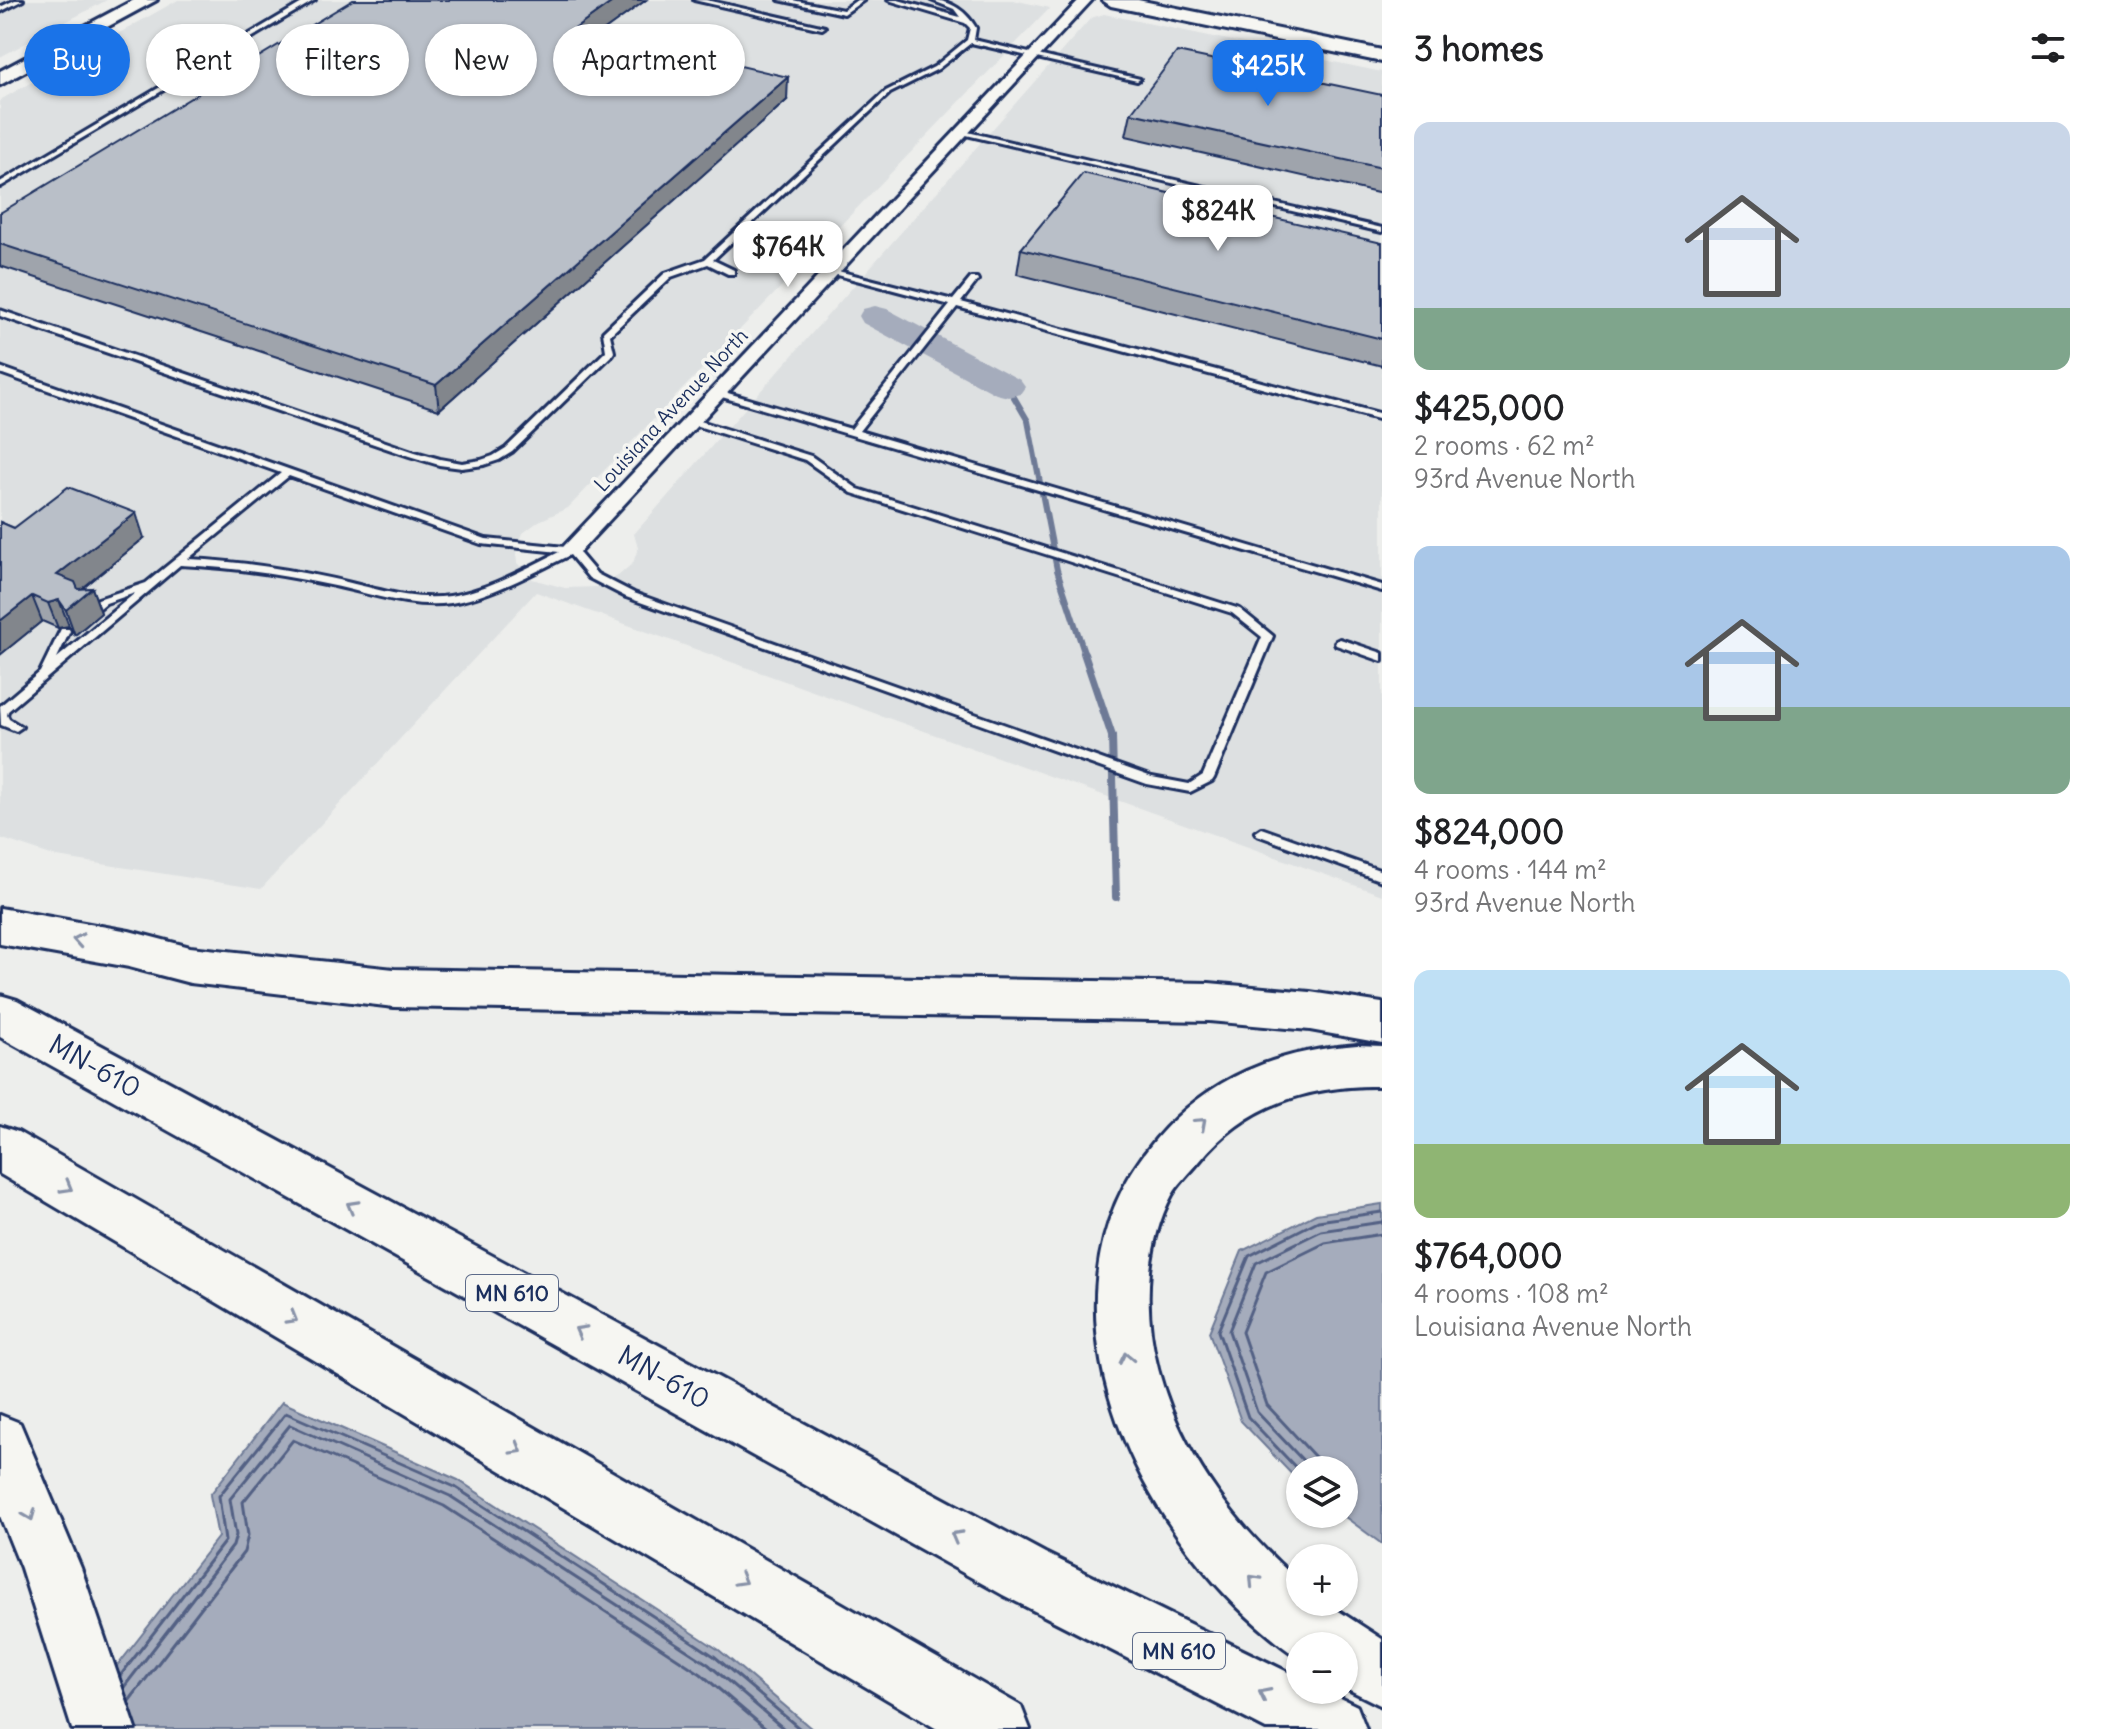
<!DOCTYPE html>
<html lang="en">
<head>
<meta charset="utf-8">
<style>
  :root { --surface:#fff; --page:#f2f2f2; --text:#202124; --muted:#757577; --accent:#1a73e8 }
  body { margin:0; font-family:Delius,sans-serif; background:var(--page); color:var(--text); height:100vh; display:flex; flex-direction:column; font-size:30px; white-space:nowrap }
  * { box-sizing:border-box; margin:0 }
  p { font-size:26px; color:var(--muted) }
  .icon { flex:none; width:44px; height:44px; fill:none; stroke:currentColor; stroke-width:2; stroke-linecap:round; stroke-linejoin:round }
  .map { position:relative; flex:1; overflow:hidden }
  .panel { display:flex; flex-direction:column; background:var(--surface); width:720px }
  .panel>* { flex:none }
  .hud { position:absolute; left:24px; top:24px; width:760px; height:72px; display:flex; gap:16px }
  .tools { position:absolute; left:1286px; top:1456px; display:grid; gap:16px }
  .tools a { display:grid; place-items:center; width:72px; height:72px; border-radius:50%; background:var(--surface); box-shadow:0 2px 6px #0004; font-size:40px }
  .price { position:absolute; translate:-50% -68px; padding:0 18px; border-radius:16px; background:#fff; color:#222; font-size:26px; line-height:52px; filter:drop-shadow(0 2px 4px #0008) }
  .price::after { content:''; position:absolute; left:50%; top:48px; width:24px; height:18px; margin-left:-12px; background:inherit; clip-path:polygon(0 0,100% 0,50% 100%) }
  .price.on { background:var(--accent); color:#fff }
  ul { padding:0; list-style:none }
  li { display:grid; align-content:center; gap:16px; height:424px; padding:0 32px }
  li span { display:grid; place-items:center; height:248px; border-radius:16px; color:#555 }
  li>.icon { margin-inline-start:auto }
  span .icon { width:144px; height:144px; fill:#fffc; stroke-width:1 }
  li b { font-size:34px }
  h2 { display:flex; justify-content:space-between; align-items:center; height:96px; padding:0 32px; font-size:34px }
  .pill { padding:0 28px; border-radius:36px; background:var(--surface); box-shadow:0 2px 6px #0004; font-size:28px; line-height:72px }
  .pill.on { background:var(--accent); color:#fff }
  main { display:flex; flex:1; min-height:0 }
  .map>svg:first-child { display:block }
  .built { fill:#dde0e1 }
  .water { fill:#a5acbc; stroke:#6e7a96; stroke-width:2 }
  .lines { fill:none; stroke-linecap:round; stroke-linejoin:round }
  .shore { stroke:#526184; stroke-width:3 }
  .stream-far1 { stroke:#6e7a96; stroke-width:6 }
  .stream { stroke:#6e7a96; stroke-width:8 }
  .river { fill:#a5acbc; fill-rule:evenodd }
  .lane-casing { stroke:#1b2f5e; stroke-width:6 }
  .street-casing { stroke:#1b2f5e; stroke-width:6 }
  .secondary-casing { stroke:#1b2f5e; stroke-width:6 }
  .highway-casing { stroke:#1b2f5e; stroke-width:6 }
  .lane { fill:#f6f6f2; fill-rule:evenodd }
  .street { fill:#f6f6f2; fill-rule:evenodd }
  .secondary { fill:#f6f6f2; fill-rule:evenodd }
  .highway { fill:#f6f6f2; fill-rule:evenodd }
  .wall { fill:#9fa4ac; stroke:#1b2f5e; stroke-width:2 }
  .shaded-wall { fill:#82868c; stroke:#1b2f5e; stroke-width:2 }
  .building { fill:#b9bfc8; stroke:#1b2f5e; stroke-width:2 }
  .oneway { stroke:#8892a8 }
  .labels { text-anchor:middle; stroke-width:7; stroke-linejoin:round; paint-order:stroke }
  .far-street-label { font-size:20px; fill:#1b2f5e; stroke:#f6f6f2 }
  .shield { fill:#f6f6f2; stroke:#5d6b8a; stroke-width:2 }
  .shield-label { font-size:22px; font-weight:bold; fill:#1b2f5e }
  .near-street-label { font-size:28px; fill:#1b2f5e; stroke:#f6f6f2 }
</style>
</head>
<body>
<main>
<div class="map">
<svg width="1382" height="1729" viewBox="0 0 1382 1729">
  <rect width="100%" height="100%" fill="#edeeec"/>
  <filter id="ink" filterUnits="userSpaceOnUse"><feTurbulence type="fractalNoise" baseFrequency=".0125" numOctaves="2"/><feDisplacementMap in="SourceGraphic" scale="16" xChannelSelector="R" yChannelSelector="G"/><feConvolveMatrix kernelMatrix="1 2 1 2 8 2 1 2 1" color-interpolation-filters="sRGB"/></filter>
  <g filter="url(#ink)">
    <g class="built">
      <path d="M 0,0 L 107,0 L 0,57 Z"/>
      <path d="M 178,0 L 1013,0 L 1050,8 L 568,508 L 539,521 L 523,533 L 516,552 L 517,563 L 532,579 L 565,588 L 598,587 L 618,576 L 633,563 L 638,548 L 634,534 L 1091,18 L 1104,14 L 1382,72 L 1382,895 L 536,592 L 261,889 L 57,857 L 0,838 L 0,100 Z"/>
    </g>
    <g class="water">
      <path d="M 1382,1204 L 1382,1544 L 1341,1514 L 1344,1514 L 1344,1470 L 1300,1470 L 1300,1483 L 1241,1421 L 1209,1332 L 1242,1251 L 1316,1214 Z"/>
      <path d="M 282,1402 L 458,1480 L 719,1650 L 812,1729 L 106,1729 L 94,1696 L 218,1537 L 210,1495 Z"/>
    </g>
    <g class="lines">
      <g class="shore">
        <path d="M 1312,1470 L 1257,1412 L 1229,1331 L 1256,1263 L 1321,1231 L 1382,1222"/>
        <path d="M 1327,1470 L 1267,1405 L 1242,1332 L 1266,1272 L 1325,1243 L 1382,1234"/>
        <path d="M 1300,1472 L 1248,1417 L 1218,1331 L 1249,1256 L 1318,1221 L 1382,1212"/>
        <path d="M 120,1676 L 225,1541 L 219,1496 L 286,1413 L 455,1487 L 714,1656 L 800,1729"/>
        <path d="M 124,1687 L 233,1546 L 236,1535 L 230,1499 L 290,1425 L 450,1496 L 708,1664 L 784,1729"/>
        <path d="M 129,1701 L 244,1552 L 248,1535 L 243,1502 L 293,1440 L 444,1506 L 701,1674 L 766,1729"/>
      </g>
      <path class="stream-far1" d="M 1008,387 L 1028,421 L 1057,570 L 1085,655"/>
      <path class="stream" d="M 1084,653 L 1112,736 L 1116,897"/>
      <path class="river" d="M 875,306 L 887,309 L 1020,380 L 1025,387 L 1020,394 L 1008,397 L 996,394 L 863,323 L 859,316 L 863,309 Z"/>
      <defs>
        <g id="lane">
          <path d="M 15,0 L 23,0 L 0,12 L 0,7 Z"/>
          <path d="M 307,0 L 315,0 L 0,187 L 0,182 Z"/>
          <path d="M 694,0 L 706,0 L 825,27 L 822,29 Z"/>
          <path d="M 779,0 L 792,0 L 843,10 L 857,0 L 864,0 L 844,14 Z"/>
          <path d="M 888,0 L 898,0 L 960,17 L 954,9 L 931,0 C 951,0 967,12 976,28 L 974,40 L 1140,79 L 1137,81 L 971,43 L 938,69 L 890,93 L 713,260 L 734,270 L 734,274 L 728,274 L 708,264 L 671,277 L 610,335 L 614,352 L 613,354 L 512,452 L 499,460 L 484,465 L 462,468 L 439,465 L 409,456 L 0,316 L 0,310 L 415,452 L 440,459 L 462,463 L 481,460 L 493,456 L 506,448 L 606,351 L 603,332 L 665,273 L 705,259 L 886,91 L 934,67 L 967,40 L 970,28 L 965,23 Z"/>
          <path d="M 959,130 L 1382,228 L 1382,232 L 962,134 L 959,134 Z"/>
          <path d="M 830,269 L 953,300 L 971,278 L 977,278 L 978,280 L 961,302 L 1382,414 L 1382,420 L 957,307 L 859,431 L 1382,585 L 1382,591 L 715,395 L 715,391 L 721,391 L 851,429 L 950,305 L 830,273 Z"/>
          <path d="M 0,367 L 486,539 L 575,548 L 597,574 L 634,593 L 1152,777 L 1189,784 L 1203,775 L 1262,637 L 1232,613 L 852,493 L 805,460 L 688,423 L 688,419 L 694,419 L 811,456 L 858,489 L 1240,609 L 1273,636 L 1214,778 L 1212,781 L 1190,792 L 1147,784 L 626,597 L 589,578 L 570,555 C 532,573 494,596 451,603 C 409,609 367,592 325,584 C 278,574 229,567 180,565 L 8,711 L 7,715 L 9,719 L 22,727 L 16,731 L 1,725 L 0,706 L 40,672 L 61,629 L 69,629 L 70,631 L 57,658 L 135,593 L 106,603 L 95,612 L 87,612 L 86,610 L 98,599 L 146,583 L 281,473 L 0,373 ZM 289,476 L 481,544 L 559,552 C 524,569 489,590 450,596 C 409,602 369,586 329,578 C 282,568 235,561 188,559 Z"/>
          <path d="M 1340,639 L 1382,653 L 1382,661 L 1336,645 L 1335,643 L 1336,641 Z"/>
          <path d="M 1261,828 L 1382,871 L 1382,881 L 1257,835 L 1255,832 Z"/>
        </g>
        <path id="street" d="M 1079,0 L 1092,0 L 578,554 L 564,554 L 561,550 L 564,546 Z"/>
        <g id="secondary">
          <path d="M 134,0 L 157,0 L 0,85 L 0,71 Z"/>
          <path d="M 1102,0 L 1138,0 L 1382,50 L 1382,62 L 1111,6 Z"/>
        </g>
        <g id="highway">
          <path d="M 0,908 L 129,931 L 190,947 L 394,969 L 1209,983 L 1310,992 L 1382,1003 L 1382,1043 L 1310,1030 L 1209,1021 L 394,1007 L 190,983 L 129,967 L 0,944 Z"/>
          <path d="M 0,995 L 17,1000 L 1045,1553 L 1300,1678 L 1300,1690 L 1324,1690 L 1357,1706 L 1366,1729 L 1266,1729 L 1003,1595 L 0,1037 Z"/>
          <path d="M 1357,1045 L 1382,1046 L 1382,1086 C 1309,1085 1246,1104 1199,1162 C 1190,1173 1179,1183 1172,1195 C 1159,1219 1153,1244 1150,1271 C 1138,1391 1211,1506 1300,1582 L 1300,1602 L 1325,1602 L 1382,1639 L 1382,1706 L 1344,1687 L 1344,1646 L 1300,1646 L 1300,1659 C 1146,1553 1015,1305 1156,1139 C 1209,1077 1276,1051 1357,1045 Z"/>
          <path d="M 0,1126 L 18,1132 L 1021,1706 L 1030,1729 L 937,1729 L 0,1174 Z"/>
          <path d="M 0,1415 L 20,1423 L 81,1568 L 136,1729 L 72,1729 L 21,1568 L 0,1516 Z"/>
        </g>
      </defs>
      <use href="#lane" class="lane-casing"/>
      <use href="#street" class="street-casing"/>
      <use href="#secondary" class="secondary-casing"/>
      <use href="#highway" class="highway-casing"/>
      <use href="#lane" class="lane"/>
      <use href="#street" class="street"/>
      <use href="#secondary" class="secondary"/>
      <use href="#highway" class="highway"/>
    </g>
    <g class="wall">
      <path d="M 646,0 L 600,33 L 787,100 L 439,410 L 0,266 L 0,213 Z"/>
      <path d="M 1382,95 L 1382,194 L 1126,136 L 1131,113 Z"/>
      <path d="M 1382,243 L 1382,366 L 1017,274 L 1021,249 Z"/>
      <path d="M 0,522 L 14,528 L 144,538 L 82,589 L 92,588 L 101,613 L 75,635 L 69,626 L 58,628 L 42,621 L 0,655 Z"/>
    </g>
    <g class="shaded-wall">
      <path d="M 615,0 L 646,0 L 577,50 L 576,28 Z"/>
      <path d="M 788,77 L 787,100 L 439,410 L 436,385 Z"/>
      <path d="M 136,513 L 144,538 L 79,591 L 92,588 L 101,613 L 75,635 L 66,610 L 57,575 Z"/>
      <path d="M 32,596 L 42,621 L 0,655 L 0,621 Z"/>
      <path d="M 59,600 L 69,626 L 58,628 L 48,603 Z"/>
    </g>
    <g class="building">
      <path d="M 353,0 L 615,0 L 576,28 L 788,77 L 436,385 L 0,244 L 0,213 Z"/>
      <path d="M 1177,52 L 1382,95 L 1382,168 L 1131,113 Z"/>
      <path d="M 1083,173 L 1382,243 L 1382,339 L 1021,249 Z"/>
      <path d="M 68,487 L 136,513 L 57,575 L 75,582 L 78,589 L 92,588 L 66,610 L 59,600 L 48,603 L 32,596 L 0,621 L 0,522 L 14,528 Z"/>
    </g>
    <defs><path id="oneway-chevron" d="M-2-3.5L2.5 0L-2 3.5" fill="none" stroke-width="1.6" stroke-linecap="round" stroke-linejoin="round" transform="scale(2)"/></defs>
    <g class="oneway">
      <use href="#oneway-chevron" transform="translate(78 940) rotate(-170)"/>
      <use href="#oneway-chevron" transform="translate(1201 1123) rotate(-42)"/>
      <use href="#oneway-chevron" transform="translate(67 1187) rotate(30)"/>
      <use href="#oneway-chevron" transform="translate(352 1206) rotate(-151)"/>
      <use href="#oneway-chevron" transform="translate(292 1318) rotate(30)"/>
      <use href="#oneway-chevron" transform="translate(580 1331) rotate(-151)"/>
      <use href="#oneway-chevron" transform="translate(1126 1358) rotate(-102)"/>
      <use href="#oneway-chevron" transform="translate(517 1449) rotate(30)"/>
      <use href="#oneway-chevron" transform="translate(30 1515) rotate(68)"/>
      <use href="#oneway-chevron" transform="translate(956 1536) rotate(-151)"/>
      <use href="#oneway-chevron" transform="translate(741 1580) rotate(30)"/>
      <use href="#oneway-chevron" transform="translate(1254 1580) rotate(-133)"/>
      <use href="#oneway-chevron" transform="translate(1264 1694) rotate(-153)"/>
    </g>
  </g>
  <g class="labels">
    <g class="far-street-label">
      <text transform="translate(671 410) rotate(-47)" y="7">Louisiana Avenue North</text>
    </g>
    <g class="shield">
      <rect x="466" y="1275" width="92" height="36" rx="6"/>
      <rect x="1133" y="1633" width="92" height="36" rx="6"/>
    </g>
    <g class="shield-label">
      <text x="512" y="1301">MN 610</text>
      <text x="1179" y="1659">MN 610</text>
    </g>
    <g class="near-street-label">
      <text transform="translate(95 1066) rotate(29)" y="10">MN-610</text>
      <text transform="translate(664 1377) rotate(29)" y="10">MN-610</text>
    </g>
  </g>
</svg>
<div class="tools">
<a><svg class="icon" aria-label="layers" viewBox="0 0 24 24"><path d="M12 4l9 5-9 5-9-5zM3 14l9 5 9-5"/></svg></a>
<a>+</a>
<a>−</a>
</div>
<b class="price on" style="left:1268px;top:108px">$425K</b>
<b class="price" style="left:1218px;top:253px">$824K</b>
<b class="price" style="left:788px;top:289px">$764K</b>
<div class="hud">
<a class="pill on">Buy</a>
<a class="pill">Rent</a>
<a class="pill">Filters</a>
<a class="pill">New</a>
<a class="pill">Apartment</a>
</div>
</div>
<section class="panel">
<h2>3 homes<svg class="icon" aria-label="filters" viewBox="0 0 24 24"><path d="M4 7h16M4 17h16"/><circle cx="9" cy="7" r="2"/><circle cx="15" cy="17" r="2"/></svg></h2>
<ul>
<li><span style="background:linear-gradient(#c9d6e8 75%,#7fa58c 0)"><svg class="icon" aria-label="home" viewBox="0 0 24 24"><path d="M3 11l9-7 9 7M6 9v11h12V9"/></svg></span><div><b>$425,000</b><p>2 rooms · 62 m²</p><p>93rd Avenue North</p></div></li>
<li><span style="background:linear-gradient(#a9c7e8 65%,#7fa58c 0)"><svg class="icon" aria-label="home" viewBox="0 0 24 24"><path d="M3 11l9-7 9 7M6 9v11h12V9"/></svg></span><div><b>$824,000</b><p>4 rooms · 144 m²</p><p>93rd Avenue North</p></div></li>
<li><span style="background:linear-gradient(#bfe0f5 70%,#8fb573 0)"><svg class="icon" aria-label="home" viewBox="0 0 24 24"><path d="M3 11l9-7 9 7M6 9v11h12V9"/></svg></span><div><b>$764,000</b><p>4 rooms · 108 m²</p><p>Louisiana Avenue North</p></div></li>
</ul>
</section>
</main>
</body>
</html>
